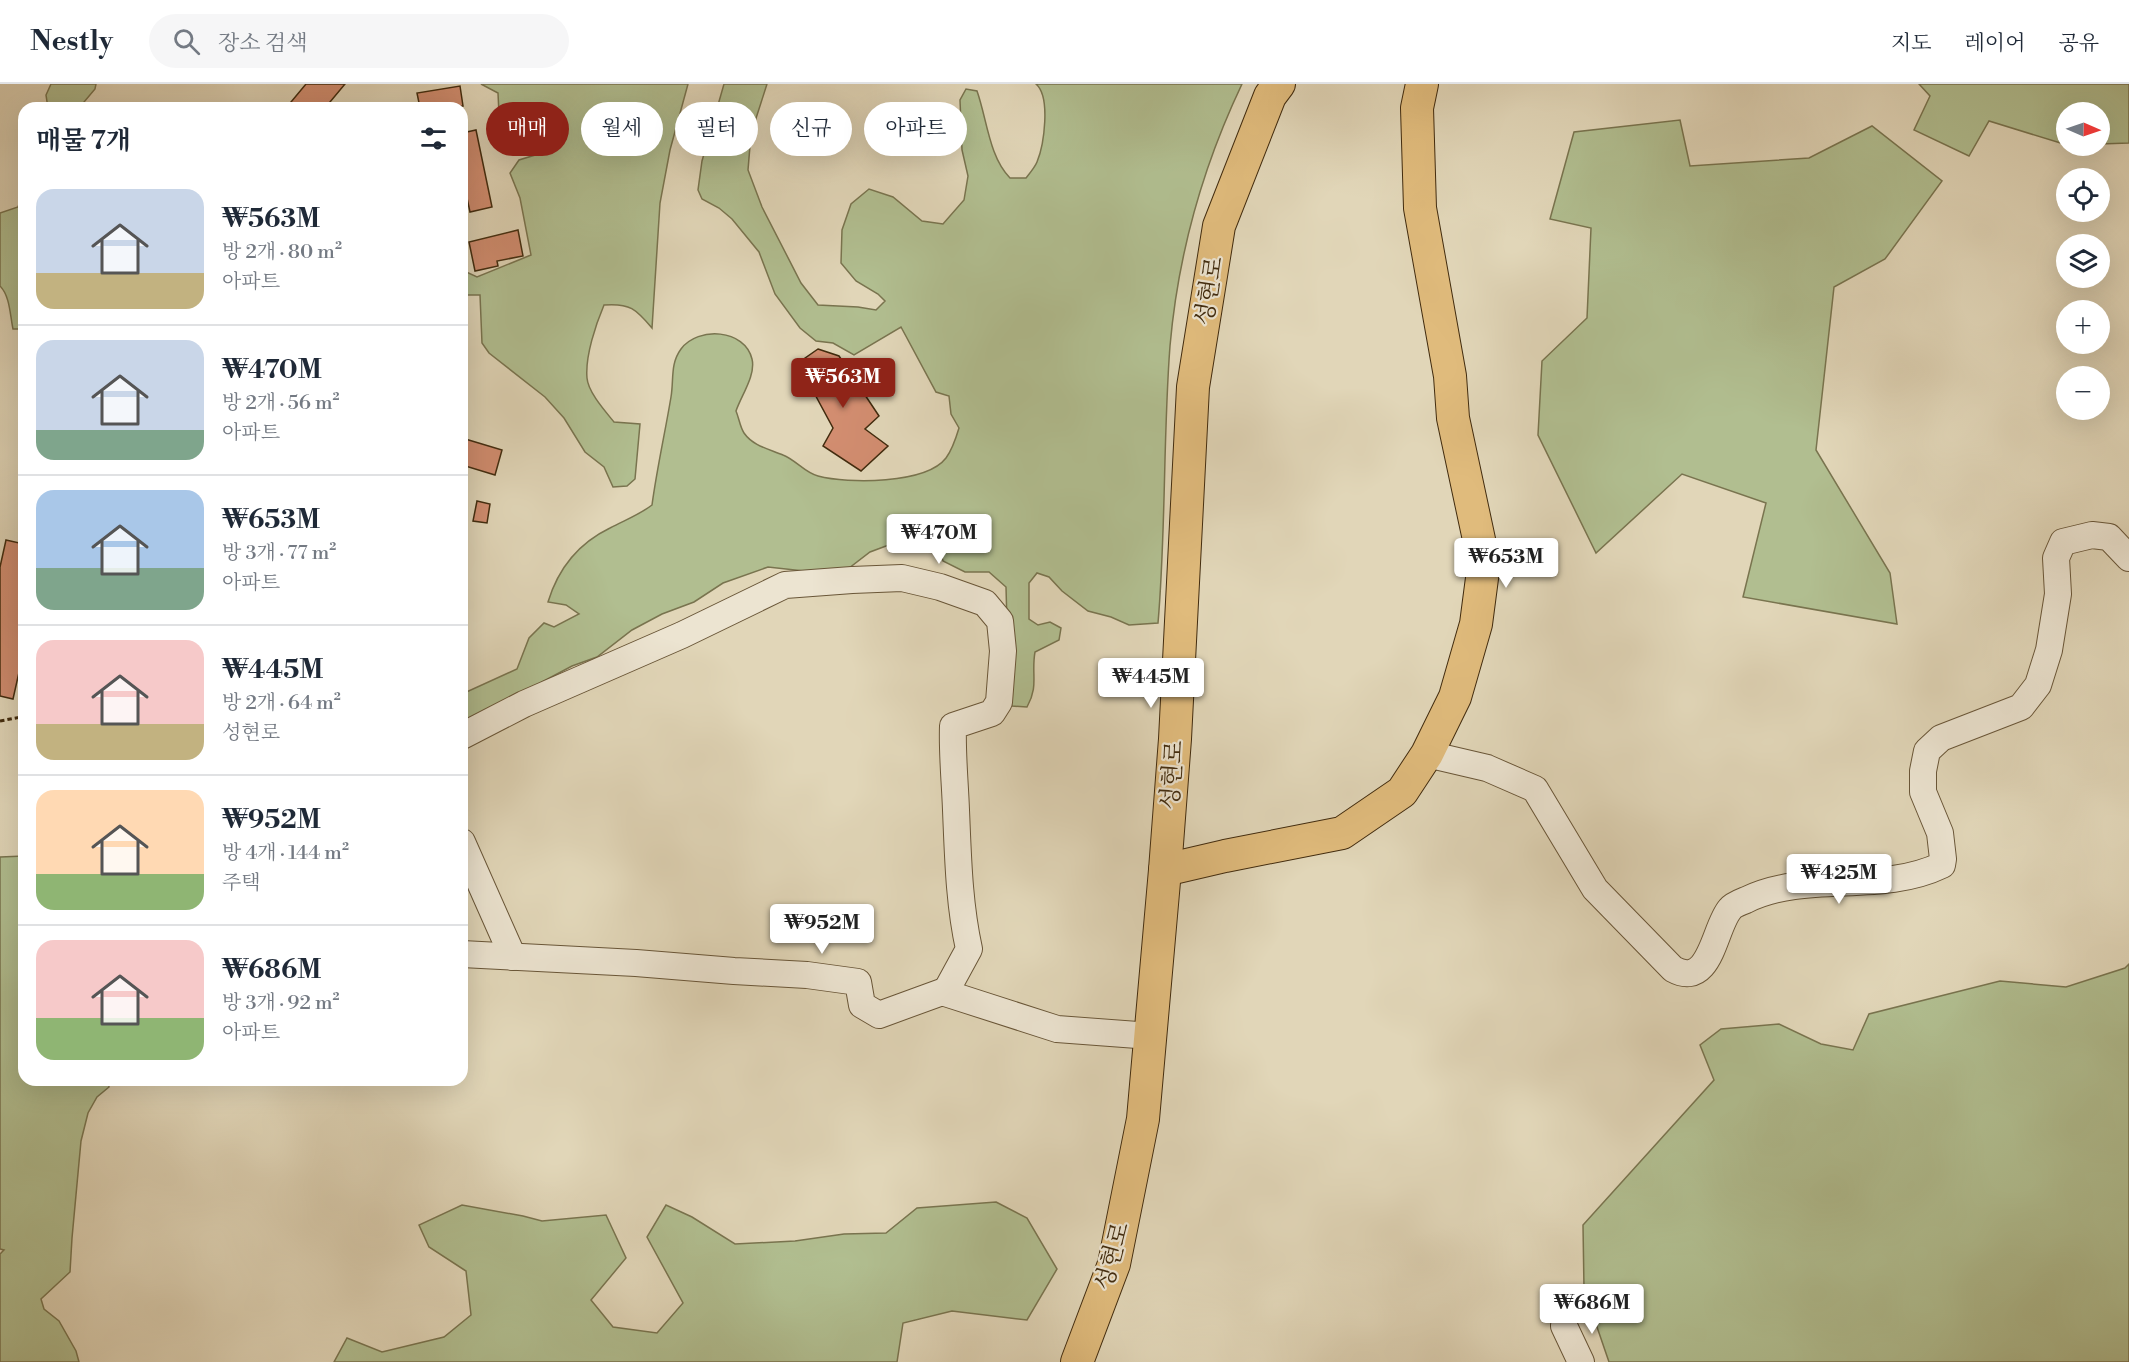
<!DOCTYPE html>
<html lang="ko">
<head>
<meta charset="utf-8">
<style>
  :root { --surface:#fff; --page:#f6f6f7; --text:#1f2937; --muted:#747a83; --line:#e0e1e3; --accent:#8f2418 }
  body { margin:0; font-family:"Libre Bodoni","Noto Serif KR",serif; background:var(--page); color:var(--text); height:100vh; display:flex; flex-direction:column; font-size:22px; white-space:nowrap }
  * { box-sizing:border-box; margin:0 }
  p { font-size:20px; color:var(--muted) }
  .icon { flex:none; width:33px; height:33px; fill:none; stroke:currentColor; stroke-width:2; stroke-linecap:round; stroke-linejoin:round }
  .map { position:relative; flex:1; overflow:hidden }
  .drawer { position:absolute; left:18px; top:18px; width:450px; height:984px; display:flex; flex-direction:column; background:var(--surface); border-radius:18px; box-shadow:0 6px 24px #0002 }
  .drawer>* { flex:none }
  .banner { position:absolute; left:486px; top:18px; width:570px; height:54px; display:flex; gap:12px }
  .needle { width:39px; rotate:92deg }
  .buttons { position:absolute; left:2056px; top:18px; display:grid; gap:12px }
  .buttons a { display:grid; place-items:center; width:54px; height:54px; border-radius:50%; background:var(--surface); box-shadow:0 6px 24px #0002; font-size:30px }
  .price { position:absolute; translate:-50% -51px; padding:0 14px; border-radius:6px; background:#fff; color:#222; font-size:20px; line-height:39px; filter:drop-shadow(0 2px 3px #0008) }
  .price::after { content:''; position:absolute; left:50%; top:36px; width:18px; height:14px; margin-left:-9px; background:inherit; clip-path:polygon(0 0,100% 0,50% 100%) }
  .price.selected { background:var(--accent); color:#fff }
  ul { padding:0; list-style:none }
  li { display:flex; align-items:center; gap:18px; height:150px; padding:0 18px }
  li+li { border-top:2px solid var(--line) }
  li span { display:grid; place-items:center; flex:none; width:168px; height:120px; border-radius:18px; color:#555 }
  li>.icon { margin-inline-start:auto }
  span .icon { width:72px; height:72px; fill:#fffc; stroke-width:1 }
  li b { font-size:26px }
  h2 { display:flex; justify-content:space-between; align-items:center; height:72px; padding:0 18px; font-size:26px }
  .tag { padding:0 21px; border-radius:27px; background:var(--surface); box-shadow:0 6px 24px #0002; font-size:21px; line-height:54px }
  .tag.selected { background:var(--accent); color:#fff }
  header { display:flex; align-items:center; gap:36px; box-sizing:border-box; height:84px; padding:0 30px; background:var(--surface); border-bottom:2px solid var(--line) }
  header strong { font-size:28px }
  nav { display:flex; gap:33px; margin-inline-start:auto; font-size:21px }
  .search { width:420px; height:54px; background:var(--page); display:flex; align-items:center; gap:15px; box-sizing:border-box; padding:0 21px; border-radius:33px; color:var(--muted); font-size:22px }
  .map>svg:first-child { display:block }
  .green { fill:#b1be90; stroke:#79744f; stroke-width:1.5 }
  .building { fill:#d28d70; stroke:#412b0e; stroke-width:1.5 }
  .lines { fill:none; stroke-linecap:round; stroke-linejoin:round }
  .minor-casing { stroke:#695638; stroke-width:28 }
  .major-casing { stroke:#412b0e; stroke-width:34 }
  .path { stroke:#412b0e; stroke-width:3; stroke-dasharray:4.5 3; stroke-linecap:butt }
  .minor { stroke:#ece4d1; stroke-width:26 }
  .major { stroke:#e0bb7c; stroke-width:32 }
  .labels { text-anchor:middle; stroke-width:4.5; stroke-linejoin:round; paint-order:stroke }
  .street-label { font-size:24px; fill:#412b0e; stroke:#ece4d1 }
</style>
</head>
<body>
<header>
<strong>Nestly</strong>
<div class="search"><svg class="icon" aria-label="search" viewBox="0 0 24 24"><circle cx="10" cy="10" r="6"/><path d="M15 15l6 6"/></svg>장소 검색</div>
<nav><a>지도</a><a>레이어</a><a>공유</a></nav>
</header>
<div class="map">
<svg width="2129" height="1278" viewBox="0 0 2129 1278">
  <rect width="100%" height="100%" fill="#e1d6b8"/>
  <filter id="stains"><feTurbulence type="fractalNoise" baseFrequency=".00333" numOctaves="4"/><feColorMatrix values="0 0 0 0 .2 0 0 0 0 .09 0 0 0 0 .02 0 0 0 .5 -.17"/></filter>
  <radialGradient id="worn" r=".72"><stop offset=".6" stop-color="#630" stop-opacity="0"/><stop offset="1" stop-color="#630" stop-opacity=".3"/></radialGradient>
  <g class="green">
    <path d="M 51,0 L 96,0 L 95,5 L 79,24 L 48,24 L 46,11 Z"/>
    <path d="M 481,0 L 688,0 L 670,66 L 660,119 L 652,244 C 636,225 630,219 604,221 C 596,240 585,272 587,294 C 588,308 605,327 614,338 L 640,340 L 635,395 L 627,402 L 613,403 L 604,383 L 585,368 L 564,334 L 545,313 L 489,269 L 482,259 L 480,211 L 462,211 L 462,186 L 477,193 L 531,171 L 520,114 L 510,89 L 519,76 L 545,68 L 562,56 L 563,42 L 555,24 L 534,23 L 499,30 L 498,9 Z"/>
    <path d="M 724,0 L 767,0 L 751,50 L 748,86 L 762,123 L 801,199 L 818,221 L 858,223 L 876,226 L 885,217 L 878,210 L 856,197 L 841,179 L 842,146 L 851,120 L 869,105 L 893,113 L 922,137 L 943,140 L 964,116 L 968,92 L 962,66 L 960,16 L 966,5 L 977,7 C 987,35 989,73 1010,94 L 1026,94 C 1030,89 1035,83 1037,78 C 1044,61 1051,13 1036,0 L 1242,0 C 1203,82 1178,171 1170,262 C 1163,354 1166,447 1158,539 L 1129,541 L 1111,533 L 1088,527 L 1062,507 L 1049,493 L 1037,489 L 1029,499 L 1029,535 L 1038,541 L 1050,538 L 1061,544 L 1059,556 L 1035,568 C 1031,590 1039,602 1027,623 L 1012,622 L 1009,613 L 1006,503 L 989,488 L 965,488 L 943,477 L 939,462 L 906,457 L 886,462 L 870,468 L 840,491 L 768,483 L 723,499 L 694,518 L 662,530 L 632,546 L 597,573 L 572,582 L 542,598 L 512,619 L 462,639 L 462,610 L 517,585 L 529,554 L 544,539 L 554,543 L 579,530 L 566,521 L 548,518 C 558,485 579,459 610,444 C 625,436 639,431 652,421 C 657,384 665,349 671,313 C 674,295 670,280 681,265 C 698,242 745,245 752,275 C 756,291 741,312 736,327 C 739,334 740,343 744,349 C 753,362 769,365 783,371 C 796,376 805,389 818,392 C 848,400 926,400 946,374 C 952,366 956,354 959,344 L 951,330 L 949,312 L 936,308 L 901,243 L 854,271 L 833,259 L 816,257 L 800,244 L 775,210 L 759,168 L 732,135 L 719,124 L 702,115 L 698,106 L 702,77 Z"/>
    <path d="M 1919,0 L 2129,0 L 2129,59 L 2100,60 L 2100,28 L 2067,28 L 2067,61 L 1989,37 L 1969,72 L 1914,46 L 1930,12 Z"/>
    <path d="M 1680,36 L 1690,82 L 1809,74 L 1872,42 L 1942,97 L 1885,175 L 1834,203 L 1816,366 L 1890,489 L 1897,540 L 1743,513 L 1766,419 L 1682,390 L 1596,469 L 1538,351 L 1542,277 L 1587,234 L 1591,144 L 1550,135 L 1574,48 Z"/>
    <path d="M 24,106 L 24,245 L 13,245 C 10,231 10,212 0,202 L 0,129 L 18,123 Z"/>
    <path d="M 24,772 L 24,996 L 108,996 L 109,1003 L 97,1013 L 88,1029 L 81,1057 L 72,1154 L 70,1188 L 41,1215 L 44,1225 L 59,1237 L 76,1267 L 79,1278 L 0,1278 L 0,1170 L 4,1166 L 0,1165 L 0,773 Z"/>
    <path d="M 2129,880 L 2129,1278 L 1609,1278 L 1584,1205 L 1583,1141 L 1714,996 L 1700,961 L 1721,945 L 1779,940 L 1821,960 L 1853,966 L 1869,930 L 2000,897 L 2066,903 L 2125,884 Z"/>
    <path d="M 996,1118 L 1027,1134 L 1057,1185 L 1027,1236 L 952,1227 L 903,1239 L 897,1278 L 334,1278 L 347,1254 L 382,1268 L 444,1253 L 471,1231 L 466,1187 L 429,1163 L 419,1141 L 462,1121 L 523,1132 L 542,1137 L 606,1131 L 626,1174 L 591,1216 L 613,1243 L 657,1249 L 683,1219 L 647,1153 L 666,1121 L 692,1133 L 735,1160 L 795,1157 L 844,1150 L 886,1149 L 917,1124 Z"/>
  </g>
  <g class="building">
    <path d="M 306,0 L 345,0 L 325,24 L 286,24 Z"/>
    <path d="M 460,2 L 463,22 L 420,24 L 417,9 Z"/>
    <path d="M 476,46 L 492,123 L 470,128 L 462,91 L 462,49 Z"/>
    <path d="M 518,146 L 523,172 L 497,177 L 498,182 L 475,187 L 469,158 Z"/>
    <path d="M 818,265 L 839,272 L 879,332 L 865,345 L 888,362 L 861,387 L 823,362 L 833,344 L 798,279 Z"/>
    <path d="M 462,354 L 502,366 L 495,391 L 462,381 Z"/>
    <path d="M 477,417 L 490,420 L 487,439 L 473,437 Z"/>
    <path d="M 6,456 L 24,460 L 24,566 L 13,615 L 0,612 L 0,483 Z"/>
  </g>
  <g class="lines">
    <defs>
      <g id="minor">
        <path d="M 462,652 L 524,620 L 682,551 L 785,501 L 852,496 L 902,494 L 940,503 L 985,519 L 1000,537 L 1003,567 L 999,618 L 992,629 L 953,642 C 952,670 955,698 956,726 C 958,773 959,820 969,865 L 945,909"/>
        <path d="M 1427,670 L 1487,684 L 1535,705 L 1595,805 L 1673,885 C 1711,906 1714,843 1730,825 C 1733,821 1741,818 1746,816 C 1807,786 1880,811 1942,781 L 1943,775 L 1940,749 L 1923,708 L 1923,687 L 1927,667 L 1941,654 L 2021,623 L 2038,601 L 2049,566 L 2058,510 L 2056,474 L 2063,458 L 2092,451 L 2109,453 L 2129,474"/>
        <path d="M 462,758 L 513,873"/>
        <path d="M 462,870 L 636,879 L 734,887 L 807,891 L 858,898 L 862,921 L 879,931 L 942,908 L 1057,945 L 1151,952"/>
        <path d="M 1564,1242 L 1581,1278"/>
      </g>
      <g id="major">
        <path d="M 1165,786 L 1225,772 L 1342,749 L 1402,708 L 1427,670 L 1455,613 L 1476,540 L 1484,479 L 1453,334 L 1450,292 L 1420,124 L 1417,24 L 1422,0"/>
        <path d="M 1077,1278 L 1114,1180 L 1143,1035 L 1165,786 L 1175,655 L 1193,303 L 1219,142 L 1270,12 L 1279,0"/>
      </g>
    </defs>
    <use href="#minor" class="minor-casing"/>
    <use href="#major" class="major-casing"/>
    <path class="path" d="M 0,637 L 21,633 L 24,631"/>
    <use href="#minor" class="minor"/>
    <use href="#major" class="major"/>
  </g>
  <g class="labels">
    <g class="street-label">
      <text transform="translate(1209 207) rotate(-81)" y="8">성현로</text>
      <text transform="translate(1172 691) rotate(-86)" y="8">성현로</text>
      <text transform="translate(1112 1172) rotate(-75)" y="8">성현로</text>
    </g>
  </g>
  <rect width="100%" height="100%" filter="url(#stains)"/>
  <rect width="100%" height="100%" fill="url(#worn)"/>
</svg>
<div class="buttons">
<a><svg class="needle" viewBox="-14 -14 28 28"><path d="M0-13l5 13h-10z" fill="#e53935"/><path d="M0 13l5-13h-10z" fill="#747a83"/></svg></a>
<a><svg class="icon" aria-label="locate" viewBox="0 0 24 24"><circle cx="12" cy="12" r="6"/><path d="M12 2v4M12 18v4M2 12h4M18 12h4"/></svg></a>
<a><svg class="icon" aria-label="layers" viewBox="0 0 24 24"><path d="M12 4l9 5-9 5-9-5zM3 14l9 5 9-5"/></svg></a>
<a>+</a>
<a>−</a>
</div>
<b class="price selected" style="left:843px;top:325px">₩563M</b>
<b class="price" style="left:939px;top:481px">₩470M</b>
<b class="price" style="left:1506px;top:505px">₩653M</b>
<b class="price" style="left:1151px;top:625px">₩445M</b>
<b class="price" style="left:1839px;top:821px">₩425M</b>
<b class="price" style="left:822px;top:871px">₩952M</b>
<b class="price" style="left:1592px;top:1251px">₩686M</b>
<div class="banner">
<a class="tag selected">매매</a>
<a class="tag">월세</a>
<a class="tag">필터</a>
<a class="tag">신규</a>
<a class="tag">아파트</a>
</div>
<section class="drawer">
<h2>매물 7개<svg class="icon" aria-label="filters" viewBox="0 0 24 24"><path d="M4 7h16M4 17h16"/><circle cx="9" cy="7" r="2"/><circle cx="15" cy="17" r="2"/></svg></h2>
<ul>
<li><span style="background:linear-gradient(#c9d6e8 70%,#c2b280 0)"><svg class="icon" aria-label="home" viewBox="0 0 24 24"><path d="M3 11l9-7 9 7M6 9v11h12V9"/></svg></span><div><b>₩563M</b><p>방 2개 · 80 m²</p><p>아파트</p></div></li>
<li><span style="background:linear-gradient(#c9d6e8 75%,#7fa58c 0)"><svg class="icon" aria-label="home" viewBox="0 0 24 24"><path d="M3 11l9-7 9 7M6 9v11h12V9"/></svg></span><div><b>₩470M</b><p>방 2개 · 56 m²</p><p>아파트</p></div></li>
<li><span style="background:linear-gradient(#a9c7e8 65%,#7fa58c 0)"><svg class="icon" aria-label="home" viewBox="0 0 24 24"><path d="M3 11l9-7 9 7M6 9v11h12V9"/></svg></span><div><b>₩653M</b><p>방 3개 · 77 m²</p><p>아파트</p></div></li>
<li><span style="background:linear-gradient(#f6c9c9 70%,#c2b280 0)"><svg class="icon" aria-label="home" viewBox="0 0 24 24"><path d="M3 11l9-7 9 7M6 9v11h12V9"/></svg></span><div><b>₩445M</b><p>방 2개 · 64 m²</p><p>성현로</p></div></li>
<li><span style="background:linear-gradient(#ffd9b3 70%,#8fb573 0)"><svg class="icon" aria-label="home" viewBox="0 0 24 24"><path d="M3 11l9-7 9 7M6 9v11h12V9"/></svg></span><div><b>₩952M</b><p>방 4개 · 144 m²</p><p>주택</p></div></li>
<li><span style="background:linear-gradient(#f6c9c9 65%,#8fb573 0)"><svg class="icon" aria-label="home" viewBox="0 0 24 24"><path d="M3 11l9-7 9 7M6 9v11h12V9"/></svg></span><div><b>₩686M</b><p>방 3개 · 92 m²</p><p>아파트</p></div></li>
</ul>
</section>
</div>
</body>
</html>
